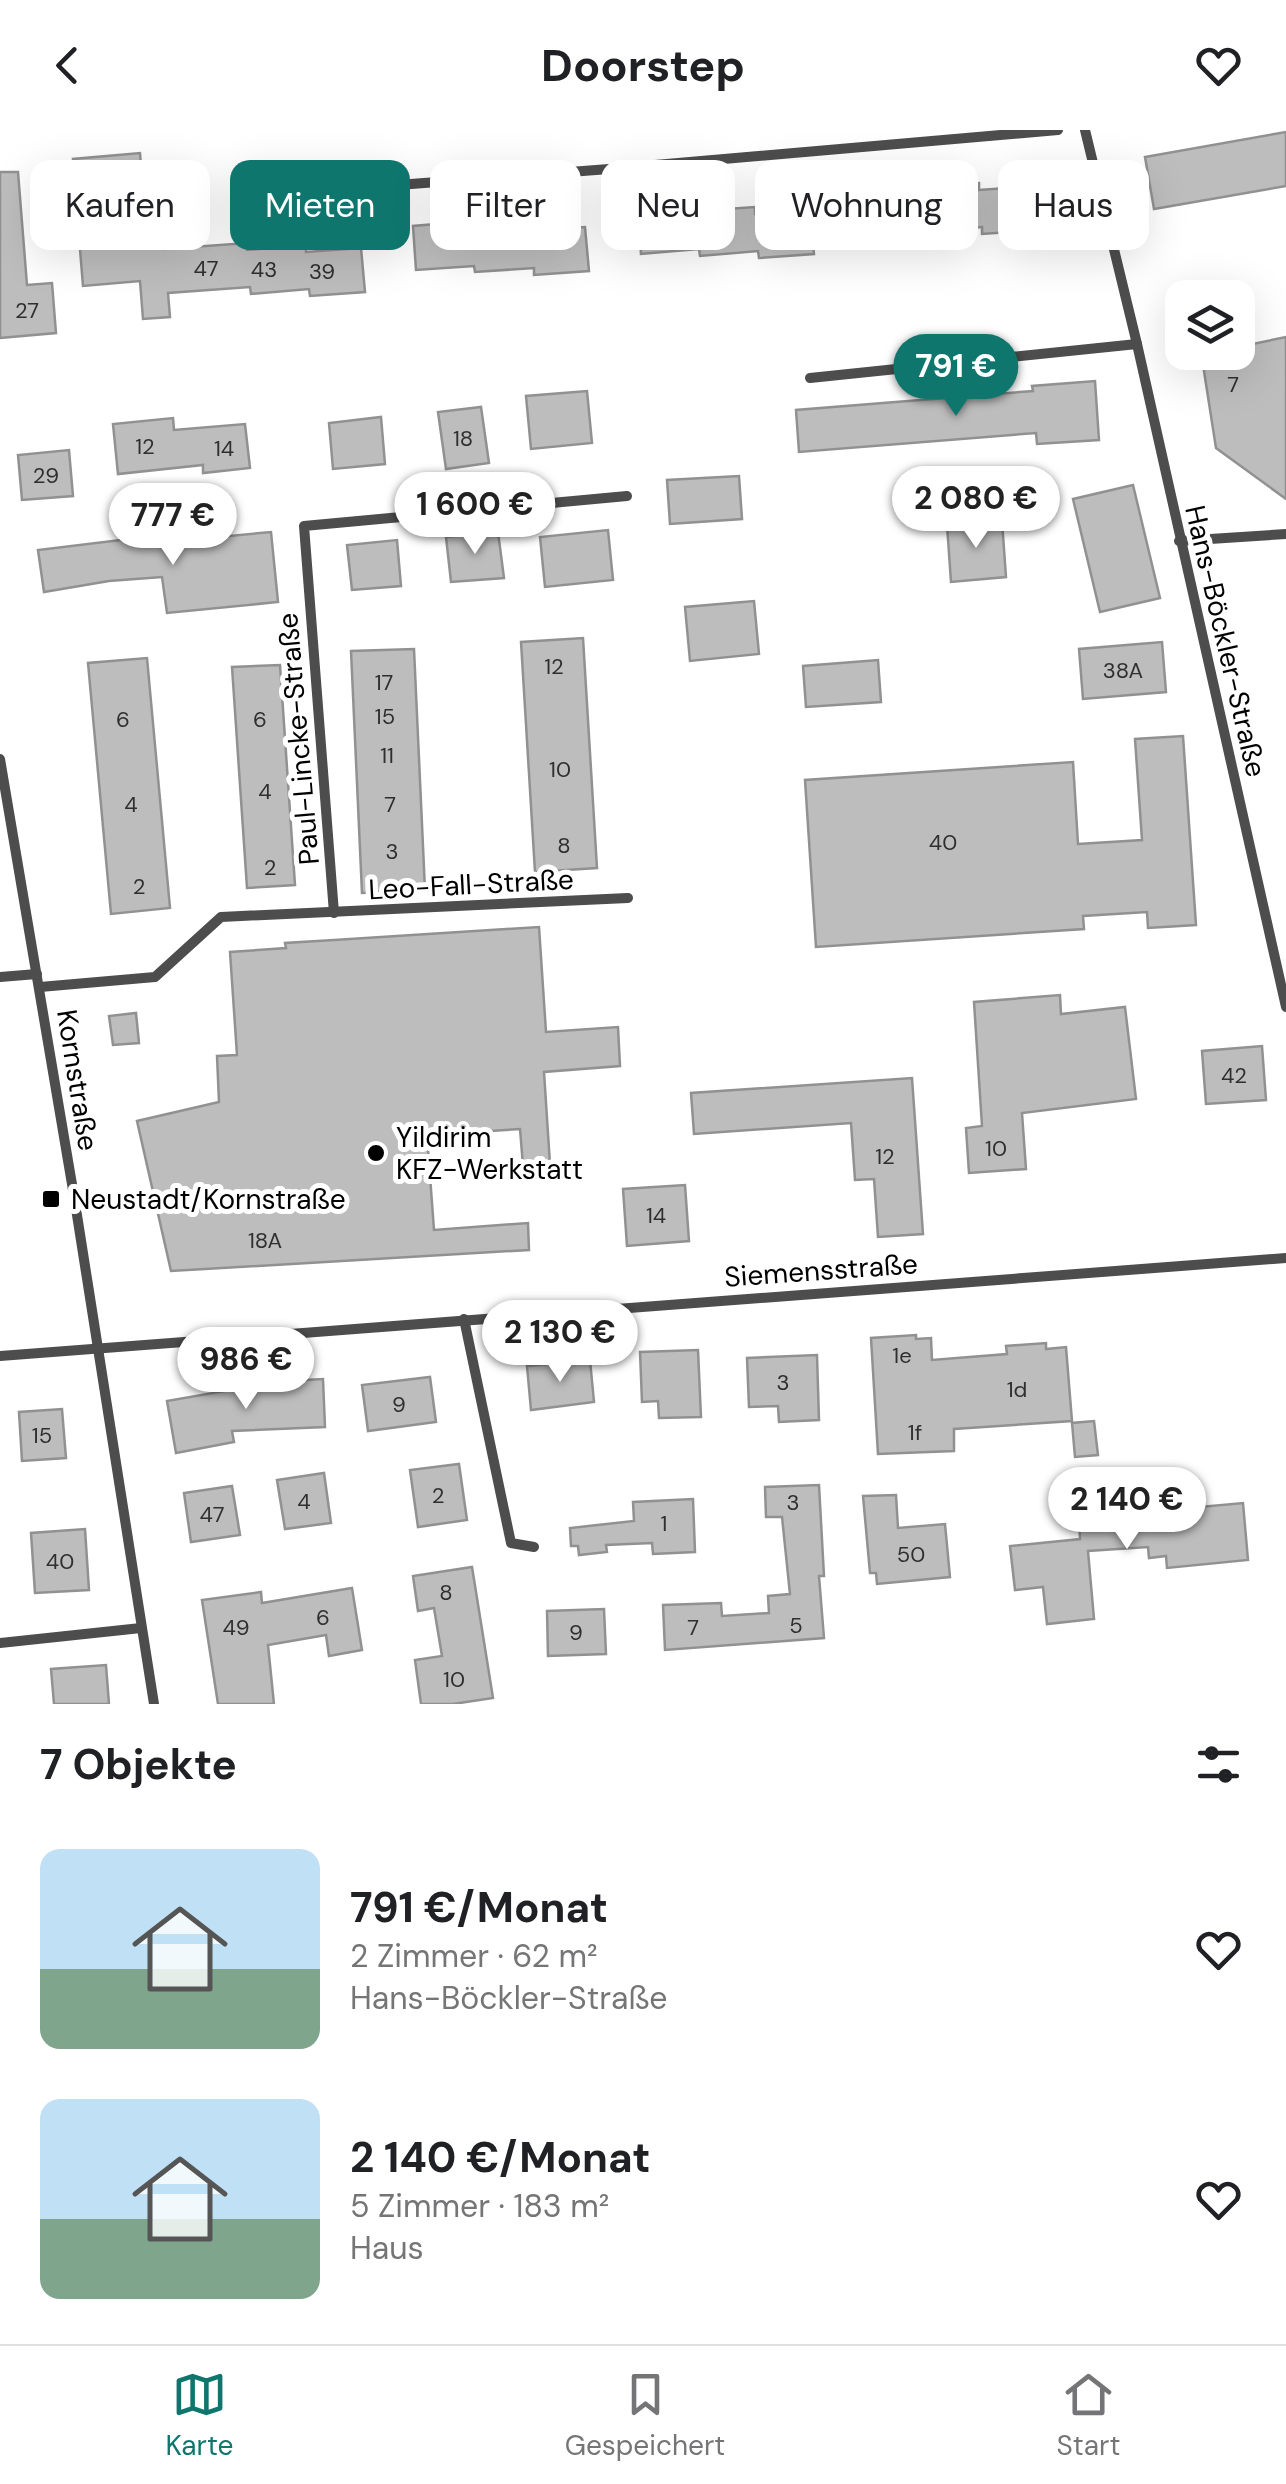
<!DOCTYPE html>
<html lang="de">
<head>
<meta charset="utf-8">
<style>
  :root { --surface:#fff; --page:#f6f6f6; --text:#202124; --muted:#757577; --line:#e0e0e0; --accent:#0f766e }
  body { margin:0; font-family:"DM Sans",sans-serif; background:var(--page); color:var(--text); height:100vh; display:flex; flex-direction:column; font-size:38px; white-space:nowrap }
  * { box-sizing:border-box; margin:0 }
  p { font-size:32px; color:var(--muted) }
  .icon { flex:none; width:55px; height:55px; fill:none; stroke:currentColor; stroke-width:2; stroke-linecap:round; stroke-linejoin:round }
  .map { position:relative; height:1574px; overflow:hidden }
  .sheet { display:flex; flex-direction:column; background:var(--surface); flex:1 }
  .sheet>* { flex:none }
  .top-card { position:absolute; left:30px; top:30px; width:1228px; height:90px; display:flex; gap:20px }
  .controls { position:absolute; left:1165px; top:150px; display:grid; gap:20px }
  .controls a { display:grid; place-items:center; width:90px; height:90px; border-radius:20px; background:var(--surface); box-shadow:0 10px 40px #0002; font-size:50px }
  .price { position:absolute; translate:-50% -85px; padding:0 22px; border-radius:35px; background:#fff; color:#222; font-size:32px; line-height:65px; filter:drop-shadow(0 2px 5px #0008) }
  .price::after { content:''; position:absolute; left:50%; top:60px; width:30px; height:22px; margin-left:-15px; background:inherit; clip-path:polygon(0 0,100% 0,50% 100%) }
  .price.selected { background:var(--accent); color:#fff }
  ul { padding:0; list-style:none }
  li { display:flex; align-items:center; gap:30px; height:250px; padding:0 40px }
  li span { display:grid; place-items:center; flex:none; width:280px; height:200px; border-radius:20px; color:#555 }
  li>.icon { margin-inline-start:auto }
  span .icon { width:120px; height:120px; fill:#fffc; stroke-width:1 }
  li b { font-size:42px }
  h2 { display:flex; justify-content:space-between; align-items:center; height:120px; padding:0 40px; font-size:42px }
  .chip { padding:0 35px; border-radius:20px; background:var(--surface); box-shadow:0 10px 40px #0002; font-size:35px; line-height:90px }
  .chip.selected { background:var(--accent); color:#fff }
  header { display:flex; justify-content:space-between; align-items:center; height:130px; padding:0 40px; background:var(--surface); font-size:45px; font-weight:700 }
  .tabs { display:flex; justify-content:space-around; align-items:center; height:140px; border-top:2px solid var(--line); background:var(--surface); font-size:28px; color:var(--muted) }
  .tabs a { display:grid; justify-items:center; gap:5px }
  .tabs .selected { color:var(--accent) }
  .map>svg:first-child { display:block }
  .building { fill:#bdbdbd; stroke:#919191; stroke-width:2.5 }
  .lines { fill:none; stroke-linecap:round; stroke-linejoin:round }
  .street { stroke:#4d4d4d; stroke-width:10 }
  .poi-dot { fill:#000; stroke:#fff; stroke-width:4 }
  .labels { text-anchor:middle; stroke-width:10; stroke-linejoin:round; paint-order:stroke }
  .number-label { font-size:22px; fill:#2f2f2f }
  .street-label { font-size:28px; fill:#000; stroke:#fff }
  .poi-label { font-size:28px; fill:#000; stroke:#fff; text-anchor:start }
</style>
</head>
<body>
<header><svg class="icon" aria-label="back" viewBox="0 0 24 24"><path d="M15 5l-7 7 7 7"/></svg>Doorstep<svg class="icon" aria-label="heart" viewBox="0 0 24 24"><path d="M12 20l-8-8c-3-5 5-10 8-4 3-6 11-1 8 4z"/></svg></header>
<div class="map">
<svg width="1286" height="1574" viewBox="0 0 1286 1574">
  <rect width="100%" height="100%" fill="#fff"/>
  <g class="building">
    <path d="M 1286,2 L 1286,56 L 1154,79 L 1145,27 Z"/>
    <path d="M 140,23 L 142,49 L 75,55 L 73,29 Z"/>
    <path d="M 0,42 L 18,42 L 27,155 L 52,153 L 56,203 L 0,208 Z"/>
    <path d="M 919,51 L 920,57 L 979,53 L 979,60 L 1034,56 L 1037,100 L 982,104 L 982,97 L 923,102 L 923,95 L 865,99 L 861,55 Z"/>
    <path d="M 695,75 L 696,81 L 755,77 L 755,84 L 810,80 L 814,124 L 759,128 L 758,121 L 700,126 L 699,119 L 641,124 L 638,79 Z"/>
    <path d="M 471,91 L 471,98 L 530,94 L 531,101 L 585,97 L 589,141 L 534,145 L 534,138 L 475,142 L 474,136 L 416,140 L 413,96 Z"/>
    <path d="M 163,100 L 164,119 L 247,113 L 247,120 L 306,115 L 306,122 L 361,118 L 365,162 L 310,166 L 309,159 L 251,164 L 250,157 L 168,163 L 170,187 L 143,189 L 140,151 L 83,156 L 79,107 Z"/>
    <path d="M 1286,207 L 1286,369 L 1216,318 L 1201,222 L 1238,222 L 1238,217 Z"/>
    <path d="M 1095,251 L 1099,310 L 1037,314 L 1036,303 L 799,322 L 796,280 L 1033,261 L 1032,256 Z"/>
    <path d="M 587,261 L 592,313 L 531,319 L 526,266 Z"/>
    <path d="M 481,277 L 489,333 L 446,339 L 438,282 Z"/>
    <path d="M 381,287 L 385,334 L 333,339 L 329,293 Z"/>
    <path d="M 173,288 L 174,300 L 245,294 L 250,338 L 203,343 L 203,335 L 118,344 L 113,294 Z"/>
    <path d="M 69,320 L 73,366 L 22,370 L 18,325 Z"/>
    <path d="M 739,346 L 742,389 L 670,394 L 667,350 Z"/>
    <path d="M 1133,355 L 1160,468 L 1100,482 L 1073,369 Z"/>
    <path d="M 1002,391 L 1006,447 L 951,452 L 947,395 Z"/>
    <path d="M 608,400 L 613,450 L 545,457 L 540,407 Z"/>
    <path d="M 187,402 L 187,410 L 271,402 L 278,472 L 167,483 L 162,447 L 109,451 L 44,462 L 38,420 Z"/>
    <path d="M 498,402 L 504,448 L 451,452 L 446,407 Z"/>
    <path d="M 397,410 L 401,456 L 352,460 L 347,415 Z"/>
    <path d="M 754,471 L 759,524 L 690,531 L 685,477 Z"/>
    <path d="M 583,508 L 597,738 L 535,742 L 521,512 Z"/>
    <path d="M 1162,512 L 1166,562 L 1083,569 L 1079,519 Z"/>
    <path d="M 414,519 L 425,760 L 362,763 L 351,521 Z"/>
    <path d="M 147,528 L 170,778 L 111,784 L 88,533 Z"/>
    <path d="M 878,530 L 881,572 L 806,577 L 803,536 Z"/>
    <path d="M 280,535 L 295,755 L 247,758 L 232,537 Z"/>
    <path d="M 1183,606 L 1196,795 L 1148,798 L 1147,782 L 1083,786 L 1084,799 L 816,817 L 805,650 L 1073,632 L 1078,714 L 1142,710 L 1135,609 Z"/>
    <path d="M 539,797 L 546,902 L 618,897 L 620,936 L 544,942 L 550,1034 L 523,1036 L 520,999 L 427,1005 L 434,1100 L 528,1093 L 529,1120 L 171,1141 L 137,991 L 219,972 L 217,926 L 237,925 L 230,822 L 286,818 L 285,813 L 334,810 Z"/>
    <path d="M 1060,865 L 1061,884 L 1125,877 L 1136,969 L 1022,983 L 1026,1039 L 969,1043 L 966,998 L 982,996 L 974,872 Z"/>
    <path d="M 136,883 L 139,913 L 113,915 L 109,886 Z"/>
    <path d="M 1262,916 L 1266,970 L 1206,974 L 1202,921 Z"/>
    <path d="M 912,948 L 923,1104 L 878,1107 L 874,1049 L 855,1050 L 851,993 L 694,1004 L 691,963 Z"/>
    <path d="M 685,1055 L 689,1111 L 627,1116 L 623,1059 Z"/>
    <path d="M 916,1205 L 916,1209 L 931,1208 L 932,1230 L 1007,1224 L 1006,1216 L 1046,1213 L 1046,1219 L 1066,1217 L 1072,1291 L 954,1299 L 954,1321 L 878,1324 L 871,1208 Z"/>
    <path d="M 698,1220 L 701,1287 L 659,1288 L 658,1271 L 642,1272 L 640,1222 Z"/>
    <path d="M 817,1225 L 819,1290 L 779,1292 L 778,1276 L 749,1277 L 747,1228 Z"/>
    <path d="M 590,1230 L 594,1272 L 531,1280 L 527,1236 Z"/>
    <path d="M 430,1247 L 436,1292 L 368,1301 L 362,1255 Z"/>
    <path d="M 323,1249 L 325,1297 L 232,1301 L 234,1312 L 176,1323 L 167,1271 L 264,1254 L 264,1252 Z"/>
    <path d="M 62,1279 L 66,1328 L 22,1331 L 19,1282 Z"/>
    <path d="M 1094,1291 L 1098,1325 L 1075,1327 L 1072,1293 Z"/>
    <path d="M 459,1334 L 467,1390 L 418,1397 L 410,1340 Z"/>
    <path d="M 324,1343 L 331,1393 L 285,1399 L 277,1350 Z"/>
    <path d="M 819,1355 L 824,1446 L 819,1446 L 824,1508 L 665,1520 L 663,1475 L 721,1473 L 722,1486 L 769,1483 L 768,1466 L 790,1464 L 782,1387 L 766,1387 L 765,1357 Z"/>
    <path d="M 232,1356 L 240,1405 L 191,1412 L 184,1363 Z"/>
    <path d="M 896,1365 L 898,1398 L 945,1394 L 950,1447 L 877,1454 L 876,1443 L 870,1443 L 863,1366 Z"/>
    <path d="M 693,1369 L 695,1422 L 653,1424 L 652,1413 L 606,1415 L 607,1422 L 579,1425 L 578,1416 L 571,1416 L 570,1398 L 634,1391 L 633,1372 Z"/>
    <path d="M 1243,1373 L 1248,1430 L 1167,1438 L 1166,1426 L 1149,1428 L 1148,1417 L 1088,1421 L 1094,1489 L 1047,1494 L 1043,1457 L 1015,1460 L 1010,1416 L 1080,1409 L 1079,1388 Z"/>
    <path d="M 85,1399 L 89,1460 L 35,1463 L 31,1403 Z"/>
    <path d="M 472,1437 L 493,1568 L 453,1574 L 421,1574 L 415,1530 L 442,1526 L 434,1478 L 418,1481 L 413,1446 Z"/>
    <path d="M 352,1458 L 362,1520 L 329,1526 L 326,1505 L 268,1515 L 274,1574 L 218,1574 L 202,1470 L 261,1462 L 262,1473 Z"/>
    <path d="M 604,1479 L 606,1524 L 548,1526 L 547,1481 Z"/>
    <path d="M 106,1535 L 109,1574 L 54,1574 L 51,1539 Z"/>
  </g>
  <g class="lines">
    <g class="street">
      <path d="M 1085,0 L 1137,214 L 1286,877"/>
      <path d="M 239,67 L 609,39 L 1058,0"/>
      <path d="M 810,248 L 1137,214"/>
      <path d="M 1179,411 L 1286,404"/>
      <path d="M 0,629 L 74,1066 L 154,1574"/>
      <path d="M 334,783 L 304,396 L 627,366"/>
      <path d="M 0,847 L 37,844"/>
      <path d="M 40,857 L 155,847 L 221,787 L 628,768"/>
      <path d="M 464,1189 L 511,1413 L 534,1417"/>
      <path d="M 0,1226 L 1286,1128"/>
      <path d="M 0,1513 L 141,1498"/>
    </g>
  </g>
  <g class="poi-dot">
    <circle cx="376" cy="1023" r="10"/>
    <rect x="41" y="1059" width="20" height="20" rx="5"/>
  </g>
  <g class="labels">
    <g class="number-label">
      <text x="206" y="146">47</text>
      <text x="264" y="147">43</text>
      <text x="322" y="149">39</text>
      <text x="27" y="188">27</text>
      <text x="1233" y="262">7</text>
      <text x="463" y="316">18</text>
      <text x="145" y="324">12</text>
      <text x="224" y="326">14</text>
      <text x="46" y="353">29</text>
      <text x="554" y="544">12</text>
      <text x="1123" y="548">38A</text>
      <text x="384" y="560">17</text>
      <text x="385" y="594">15</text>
      <text x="123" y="597">6</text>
      <text x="260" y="597">6</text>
      <text x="387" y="633">11</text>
      <text x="560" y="647">10</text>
      <text x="265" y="669">4</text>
      <text x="131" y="682">4</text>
      <text x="390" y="682">7</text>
      <text x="943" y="720">40</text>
      <text x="564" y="723">8</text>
      <text x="392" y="729">3</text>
      <text x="270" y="745">2</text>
      <text x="139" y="764">2</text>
      <text x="1234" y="953">42</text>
      <text x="996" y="1026">10</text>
      <text x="885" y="1034">12</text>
      <text x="656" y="1093">14</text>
      <text x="265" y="1118">18A</text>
      <text x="902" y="1233">1e</text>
      <text x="783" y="1260">3</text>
      <text x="1017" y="1267">1d</text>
      <text x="399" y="1282">9</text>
      <text x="915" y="1310">1f</text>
      <text x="42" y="1313">15</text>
      <text x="438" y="1373">2</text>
      <text x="304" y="1379">4</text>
      <text x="793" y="1380">3</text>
      <text x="212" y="1392">47</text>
      <text x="664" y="1401">1</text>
      <text x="911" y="1432">50</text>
      <text x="60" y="1439">40</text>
      <text x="446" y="1470">8</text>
      <text x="323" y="1495">6</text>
      <text x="796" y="1503">5</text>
      <text x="236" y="1505">49</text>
      <text x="693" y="1505">7</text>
      <text x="576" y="1510">9</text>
      <text x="454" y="1557">10</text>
    </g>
    <g class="street-label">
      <text transform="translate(1226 511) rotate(77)" y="10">Hans-Böckler-Straße</text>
      <text transform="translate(298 609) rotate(-95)" y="10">Paul-Lincke-Straße</text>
      <text transform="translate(471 754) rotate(-3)" y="10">Leo-Fall-Straße</text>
      <text transform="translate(78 950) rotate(81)" y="10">Kornstraße</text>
      <text transform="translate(821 1140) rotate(-4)" y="10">Siemensstraße</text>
    </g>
    <g class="poi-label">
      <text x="396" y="1017">Yildirim<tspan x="396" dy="32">KFZ-Werkstatt</tspan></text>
      <text x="71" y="1079">Neustadt/Kornstraße</text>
    </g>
  </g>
</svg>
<div class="controls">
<a><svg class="icon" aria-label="layers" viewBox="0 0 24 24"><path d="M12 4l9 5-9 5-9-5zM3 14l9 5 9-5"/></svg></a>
</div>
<b class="price selected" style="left:956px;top:289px">791 €</b>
<b class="price" style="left:976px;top:421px">2 080 €</b>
<b class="price" style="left:475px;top:427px">1 600 €</b>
<b class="price" style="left:173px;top:438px">777 €</b>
<b class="price" style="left:560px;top:1255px">2 130 €</b>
<b class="price" style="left:246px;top:1282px">986 €</b>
<b class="price" style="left:1127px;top:1422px">2 140 €</b>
<div class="top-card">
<a class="chip">Kaufen</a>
<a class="chip selected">Mieten</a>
<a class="chip">Filter</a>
<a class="chip">Neu</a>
<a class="chip">Wohnung</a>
<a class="chip">Haus</a>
</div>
</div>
<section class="sheet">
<h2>7 Objekte<svg class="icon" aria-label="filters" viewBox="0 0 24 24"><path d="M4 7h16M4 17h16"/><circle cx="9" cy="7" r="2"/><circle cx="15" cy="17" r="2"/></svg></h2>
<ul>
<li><span style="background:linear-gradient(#bfe0f5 60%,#7fa58c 0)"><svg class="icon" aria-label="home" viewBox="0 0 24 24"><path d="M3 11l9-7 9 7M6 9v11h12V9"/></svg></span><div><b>791 €/Monat</b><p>2 Zimmer · 62 m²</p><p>Hans-Böckler-Straße</p></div><svg class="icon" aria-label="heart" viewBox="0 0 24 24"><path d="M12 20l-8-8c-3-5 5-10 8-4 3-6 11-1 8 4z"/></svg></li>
<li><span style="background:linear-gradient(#bfe0f5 60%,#7fa58c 0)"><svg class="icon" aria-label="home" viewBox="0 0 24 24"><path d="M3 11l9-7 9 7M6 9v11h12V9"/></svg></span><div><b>2 140 €/Monat</b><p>5 Zimmer · 183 m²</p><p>Haus</p></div><svg class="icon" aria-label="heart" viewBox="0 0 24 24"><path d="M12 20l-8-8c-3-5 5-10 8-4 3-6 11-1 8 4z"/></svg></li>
</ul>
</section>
<nav class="tabs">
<a class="selected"><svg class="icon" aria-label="map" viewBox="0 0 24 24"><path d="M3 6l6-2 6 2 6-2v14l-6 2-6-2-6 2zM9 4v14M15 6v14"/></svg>Karte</a>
<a><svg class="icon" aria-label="saved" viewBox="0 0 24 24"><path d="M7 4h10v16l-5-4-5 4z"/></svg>Gespeichert</a>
<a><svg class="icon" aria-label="home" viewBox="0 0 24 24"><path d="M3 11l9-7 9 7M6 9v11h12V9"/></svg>Start</a>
</nav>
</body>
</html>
